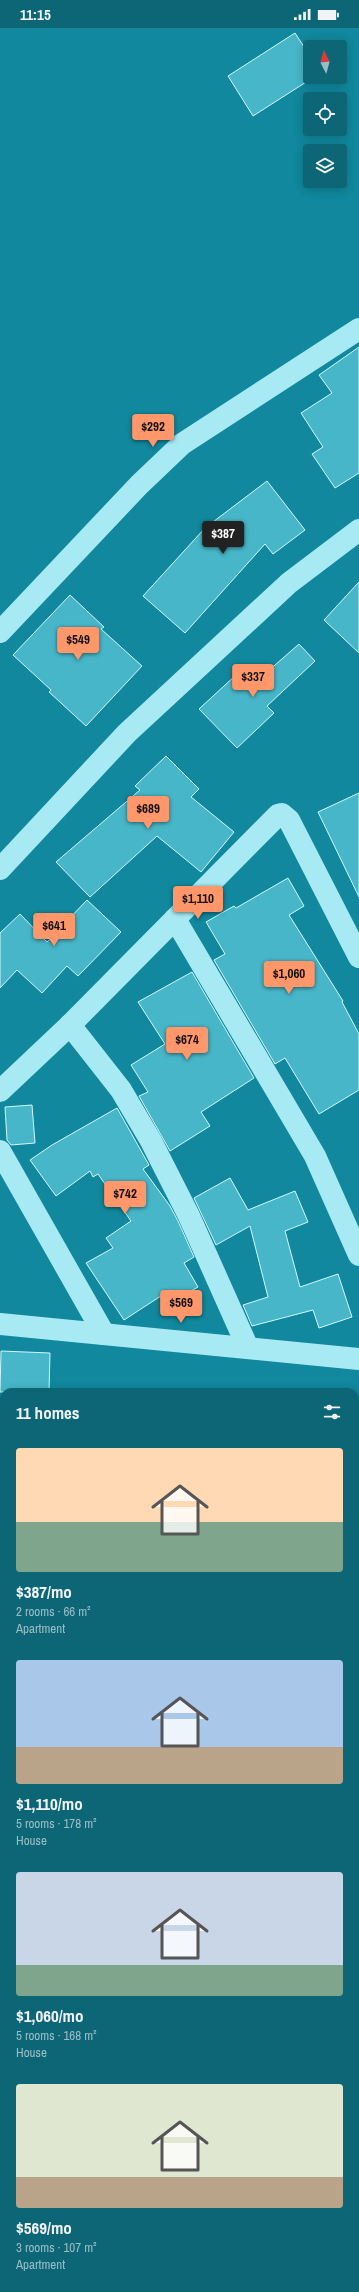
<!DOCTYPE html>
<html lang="en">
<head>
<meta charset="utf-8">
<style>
  :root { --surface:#0d6676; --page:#166c7b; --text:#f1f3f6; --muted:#9abdc5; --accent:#ff976b }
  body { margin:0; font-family:"Archivo Narrow",sans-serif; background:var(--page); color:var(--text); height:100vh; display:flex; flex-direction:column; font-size:15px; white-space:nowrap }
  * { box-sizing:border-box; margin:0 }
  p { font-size:13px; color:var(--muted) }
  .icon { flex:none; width:22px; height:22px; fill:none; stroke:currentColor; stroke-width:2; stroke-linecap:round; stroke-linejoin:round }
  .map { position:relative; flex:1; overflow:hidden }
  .side { position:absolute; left:0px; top:1360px; width:359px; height:904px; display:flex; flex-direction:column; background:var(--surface); border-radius:12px 12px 0 0; box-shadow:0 2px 10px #0003 }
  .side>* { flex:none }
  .needle { width:26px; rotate:354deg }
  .fabs { position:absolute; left:303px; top:12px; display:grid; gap:8px }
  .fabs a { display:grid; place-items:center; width:44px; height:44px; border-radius:4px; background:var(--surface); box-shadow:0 2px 10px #0003; font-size:20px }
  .price { position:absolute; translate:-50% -34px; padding:0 9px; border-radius:4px; background:var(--accent); color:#111; font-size:13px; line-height:26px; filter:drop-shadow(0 1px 2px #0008) }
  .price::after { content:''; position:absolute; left:50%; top:24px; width:12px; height:9px; margin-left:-6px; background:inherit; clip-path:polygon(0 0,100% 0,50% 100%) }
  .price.selected { background:#222; color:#fff }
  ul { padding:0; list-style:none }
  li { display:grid; align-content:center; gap:8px; height:212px; padding:0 16px }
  li span { display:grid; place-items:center; height:124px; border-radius:4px; color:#555 }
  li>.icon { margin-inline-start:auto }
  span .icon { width:72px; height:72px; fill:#fffc; stroke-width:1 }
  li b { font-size:17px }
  h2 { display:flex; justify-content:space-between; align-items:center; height:48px; padding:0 16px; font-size:17px }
  .status { display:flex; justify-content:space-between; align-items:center; height:28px; padding:0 20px; background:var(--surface); direction:ltr }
  .status svg { height:11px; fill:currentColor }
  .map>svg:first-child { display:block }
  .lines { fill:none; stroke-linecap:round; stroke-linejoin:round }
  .stream { stroke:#99ecf8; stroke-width:10 }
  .building { fill:#47b6c8; stroke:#d0f8fe }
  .path { stroke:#a7eaf4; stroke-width:2.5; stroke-dasharray:2 3; stroke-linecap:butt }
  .street { stroke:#a7eaf4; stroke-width:22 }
</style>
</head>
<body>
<div class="status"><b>11:15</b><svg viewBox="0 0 49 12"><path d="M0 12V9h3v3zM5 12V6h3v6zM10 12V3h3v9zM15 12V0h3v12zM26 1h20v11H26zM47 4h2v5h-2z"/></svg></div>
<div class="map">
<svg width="359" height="2264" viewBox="0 0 359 2264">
  <rect width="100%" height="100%" fill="#11889d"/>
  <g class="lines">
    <g class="stream">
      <path d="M 0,2250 L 4,2250"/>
      <path d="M 57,2260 L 75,2264"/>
    </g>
  </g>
  <g class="building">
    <path d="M 295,5 L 310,28 L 310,49 L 314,49 L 253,88 L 228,48 Z"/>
    <path d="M 359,319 L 359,445 L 335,460 L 312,426 L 323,419 L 301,385 L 332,365 L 319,347 Z"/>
    <path d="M 267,453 L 305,502 L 273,526 L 265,516 L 185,605 L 143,568 L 205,500 Z"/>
    <path d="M 359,554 L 359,625 L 324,592 Z"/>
    <path d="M 70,567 L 104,599 L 101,601 L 142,638 L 86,698 L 49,664 L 51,662 L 13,627 Z"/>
    <path d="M 299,616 L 315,633 L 267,678 L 274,685 L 237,720 L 199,681 L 237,646 L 250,659 Z"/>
    <path d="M 166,728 L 199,761 L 191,769 L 234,804 L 201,844 L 157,808 L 90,869 L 56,834 L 140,762 L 135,758 Z"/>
    <path d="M 359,765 L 359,869 L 318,784 Z"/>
    <path d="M 288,850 L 304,878 L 289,887 L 343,973 L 342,974 L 359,1006 L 359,1062 L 319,1086 L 285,1030 L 275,1036 L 214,932 L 225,926 L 206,894 L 234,878 L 236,880 Z"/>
    <path d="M 87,872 L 121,904 L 78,948 L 67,938 L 42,965 L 17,942 L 0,960 L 0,905 L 20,886 L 47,914 Z"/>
    <path d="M 192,944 L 254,1050 L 201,1084 L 210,1098 L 170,1123 L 139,1068 L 148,1064 L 131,1037 L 165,1016 L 138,974 Z"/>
    <path d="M 32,1077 L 35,1115 L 11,1117 L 7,1112 L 5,1079 Z"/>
    <path d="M 117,1080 L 149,1137 L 143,1141 L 170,1178 L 178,1193 L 194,1229 L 184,1235 L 198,1259 L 169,1276 L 164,1266 L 124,1292 L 86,1235 L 113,1220 L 106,1210 L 131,1193 L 98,1146 L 93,1149 L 90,1143 L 56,1168 L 30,1132 L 52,1117 Z"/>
    <path d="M 230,1150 L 248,1182 L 295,1163 L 308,1194 L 285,1203 L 300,1259 L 338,1246 L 352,1289 L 319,1300 L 313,1282 L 252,1298 L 243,1277 L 268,1269 L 250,1198 L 216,1217 L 194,1170 Z"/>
    <path d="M 1,1323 L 50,1325 L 49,1364 L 0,1364 Z"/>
  </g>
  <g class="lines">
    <path class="path" d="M 355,1942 L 359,1942"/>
    <g class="street">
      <path d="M 0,604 L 139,457 L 182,416 L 359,301"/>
      <path d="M 0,841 L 127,705 L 289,555 L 359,502"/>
      <path d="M 175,891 L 315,1128 L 359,1227"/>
      <path d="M 70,997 L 121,1062 L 151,1113 L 189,1188 L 248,1320"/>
      <path d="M 0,1063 L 70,997 L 278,787 L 282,786 L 289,792 L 359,929"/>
      <path d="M 0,1123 L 104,1306"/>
      <path d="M 0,1296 L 359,1331"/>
      <path d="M 0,1480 L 4,1480"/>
      <path d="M 355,1513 L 359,1513"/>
      <path d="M 0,1648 L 4,1648"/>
      <path d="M 355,1685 L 359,1685"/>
      <path d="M 355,1814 L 359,1815"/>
      <path d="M 355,2114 L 359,2114"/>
    </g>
  </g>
</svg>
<div class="fabs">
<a><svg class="needle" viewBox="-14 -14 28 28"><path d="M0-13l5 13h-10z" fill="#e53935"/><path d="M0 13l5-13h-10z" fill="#9abdc5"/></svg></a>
<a><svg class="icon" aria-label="locate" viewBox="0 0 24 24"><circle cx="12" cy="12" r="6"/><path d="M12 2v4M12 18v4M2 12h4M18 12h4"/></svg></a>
<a><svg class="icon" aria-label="layers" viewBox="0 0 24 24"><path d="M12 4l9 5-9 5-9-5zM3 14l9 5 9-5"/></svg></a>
</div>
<b class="price" style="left:153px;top:420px">$292</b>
<b class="price selected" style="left:223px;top:527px">$387</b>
<b class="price" style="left:78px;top:633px">$549</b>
<b class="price" style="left:253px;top:670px">$337</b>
<b class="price" style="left:148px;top:802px">$689</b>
<b class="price" style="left:198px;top:892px">$1,110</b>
<b class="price" style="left:54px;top:919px">$641</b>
<b class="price" style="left:289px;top:967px">$1,060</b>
<b class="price" style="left:187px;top:1033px">$674</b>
<b class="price" style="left:125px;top:1187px">$742</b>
<b class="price" style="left:181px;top:1296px">$569</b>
<section class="side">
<h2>11 homes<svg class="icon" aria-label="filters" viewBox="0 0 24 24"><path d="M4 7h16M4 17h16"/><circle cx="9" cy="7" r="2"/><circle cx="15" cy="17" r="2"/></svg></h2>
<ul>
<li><span style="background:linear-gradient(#ffd9b3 60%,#7fa58c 0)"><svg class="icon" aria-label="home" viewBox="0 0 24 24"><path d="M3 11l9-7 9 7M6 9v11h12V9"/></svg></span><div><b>$387/mo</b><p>2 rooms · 66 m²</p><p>Apartment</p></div></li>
<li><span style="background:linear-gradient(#a9c7e8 70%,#b9a48a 0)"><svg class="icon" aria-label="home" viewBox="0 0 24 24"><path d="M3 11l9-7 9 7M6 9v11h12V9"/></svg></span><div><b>$1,110/mo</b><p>5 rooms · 178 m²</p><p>House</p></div></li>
<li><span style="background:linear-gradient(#c9d6e8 75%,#7fa58c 0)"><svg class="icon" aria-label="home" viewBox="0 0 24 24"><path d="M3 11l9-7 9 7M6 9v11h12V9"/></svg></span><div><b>$1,060/mo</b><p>5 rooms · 168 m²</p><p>House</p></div></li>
<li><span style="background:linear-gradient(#dfe7d0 75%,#b9a48a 0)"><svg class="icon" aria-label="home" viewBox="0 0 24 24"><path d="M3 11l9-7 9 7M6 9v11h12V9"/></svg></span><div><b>$569/mo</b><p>3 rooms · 107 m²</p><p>Apartment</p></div></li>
</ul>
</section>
</div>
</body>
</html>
